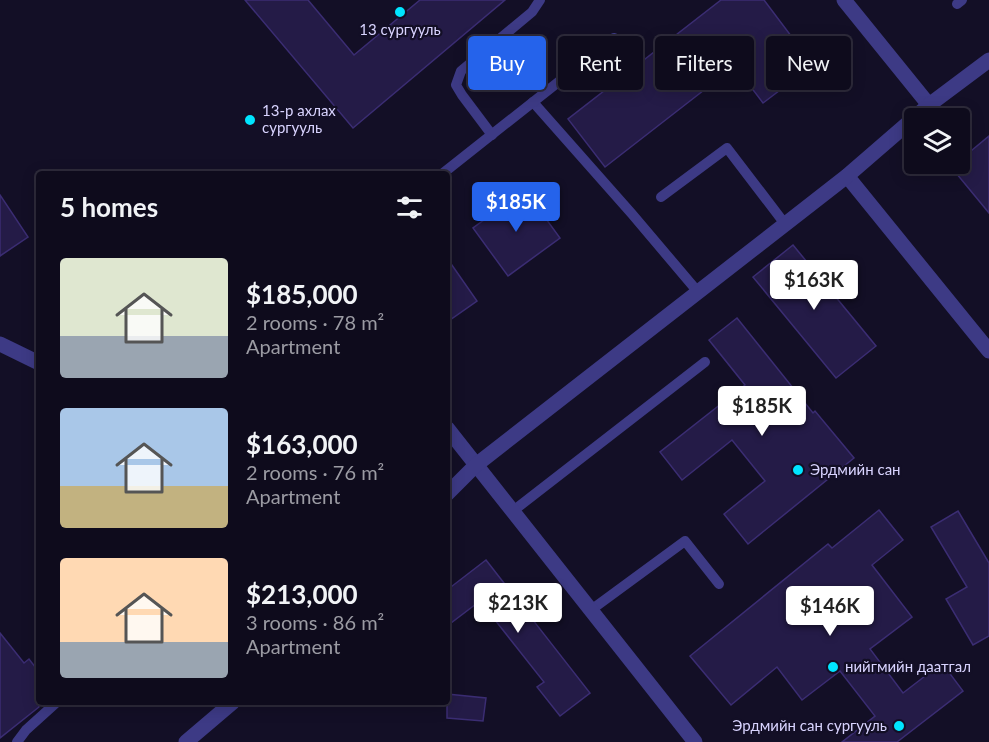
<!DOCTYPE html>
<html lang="en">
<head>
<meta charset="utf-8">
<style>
  :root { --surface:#0e0b1c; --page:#1c1929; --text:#f1f3f6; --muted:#9b9ba3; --line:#2e2b3b; --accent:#2563eb }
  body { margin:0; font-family:Lato,sans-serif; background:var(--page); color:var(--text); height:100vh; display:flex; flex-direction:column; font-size:22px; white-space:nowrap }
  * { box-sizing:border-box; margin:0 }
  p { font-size:20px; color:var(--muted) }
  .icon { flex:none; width:33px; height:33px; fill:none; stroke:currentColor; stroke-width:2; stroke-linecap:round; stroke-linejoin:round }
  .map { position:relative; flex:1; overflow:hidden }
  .drawer { position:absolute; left:36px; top:171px; width:414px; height:534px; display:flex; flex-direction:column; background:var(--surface); border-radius:6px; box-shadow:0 3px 15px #0003,0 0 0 2px var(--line) }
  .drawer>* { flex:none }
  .guide { position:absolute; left:468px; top:36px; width:430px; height:54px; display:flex; gap:12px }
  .controls { position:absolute; left:904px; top:108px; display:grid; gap:12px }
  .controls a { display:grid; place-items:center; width:66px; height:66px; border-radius:6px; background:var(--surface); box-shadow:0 3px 15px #0003,0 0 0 2px var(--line); font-size:30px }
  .price { position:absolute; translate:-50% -51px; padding:0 14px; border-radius:6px; background:#fff; color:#222; font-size:20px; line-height:39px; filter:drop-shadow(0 2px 3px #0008) }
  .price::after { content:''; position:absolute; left:50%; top:36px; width:18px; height:14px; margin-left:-9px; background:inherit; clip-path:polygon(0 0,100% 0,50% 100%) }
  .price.active { background:var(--accent); color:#fff }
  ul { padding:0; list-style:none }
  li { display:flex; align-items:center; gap:18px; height:150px; padding:0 24px }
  li span { display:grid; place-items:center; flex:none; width:168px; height:120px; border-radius:6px; color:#555 }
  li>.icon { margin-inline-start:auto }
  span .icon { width:72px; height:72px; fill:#fffc; stroke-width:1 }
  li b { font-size:26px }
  h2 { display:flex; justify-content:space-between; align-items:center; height:72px; padding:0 24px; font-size:26px }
  .pill { padding:0 21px; border-radius:6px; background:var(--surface); box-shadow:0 3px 15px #0003,0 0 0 2px var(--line); font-size:21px; line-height:54px }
  .pill.active { background:var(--accent); color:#fff }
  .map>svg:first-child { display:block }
  .building { fill:#241b47; stroke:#3b2d73; stroke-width:1.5 }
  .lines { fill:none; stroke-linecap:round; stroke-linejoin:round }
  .lane { stroke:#3d3a85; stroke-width:10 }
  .street { stroke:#3d3a85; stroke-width:15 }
  .poi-dot { fill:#00e5ff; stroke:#130f26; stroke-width:2 }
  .labels { text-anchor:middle; stroke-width:4.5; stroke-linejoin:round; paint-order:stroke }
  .poi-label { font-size:15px; fill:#d9d4ff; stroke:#130f26; text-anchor:start }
</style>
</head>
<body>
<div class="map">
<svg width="989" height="742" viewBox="0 0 989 742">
  <rect width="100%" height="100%" fill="#130f26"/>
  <g class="building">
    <path d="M 245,0 L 308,0 L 354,55 L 420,0 L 505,0 L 353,128 Z"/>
    <path d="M 721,0 L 764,0 L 813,65 L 763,103 L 735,66 L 605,167 L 568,119 Z"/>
    <path d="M 989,136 L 989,213 L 951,167 L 955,164 L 960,164 L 960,160 Z"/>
    <path d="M 525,190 L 560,238 L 508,276 L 473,228 Z"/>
    <path d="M 0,195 L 28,237 L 0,256 Z"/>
    <path d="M 793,245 L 876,346 L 836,378 L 753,277 Z"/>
    <path d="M 447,258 L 477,301 L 447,322 Z"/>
    <path d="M 737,318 L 813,413 L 815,411 L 854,458 L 748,544 L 724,514 L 765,481 L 732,440 L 682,480 L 660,452 L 745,385 L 709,340 Z"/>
    <path d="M 879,510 L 903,540 L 872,565 L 912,617 L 870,649 L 903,693 L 942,663 L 963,691 L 897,742 L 842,742 L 875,716 L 840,671 L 802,700 L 777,667 L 731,705 L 690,656 L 828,544 L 832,548 Z"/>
    <path d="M 958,511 L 989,563 L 989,636 L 973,645 L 946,599 L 967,587 L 931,527 Z"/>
    <path d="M 486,560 L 590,693 L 560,716 L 537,687 L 544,682 L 480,601 L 447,626 L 447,590 Z"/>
    <path d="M 0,633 L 24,663 L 29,659 L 39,672 L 39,707 L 0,738 Z"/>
    <path d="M 447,694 L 486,698 L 483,721 L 447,718 Z"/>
  </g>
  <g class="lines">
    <g class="lane">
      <path d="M 957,4 L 962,0"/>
      <path d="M 533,102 L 632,214 L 698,292"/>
      <path d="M 492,135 L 462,95 L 456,85 L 461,71 L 532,12 L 540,0"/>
      <path d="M 442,174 L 614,38"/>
      <path d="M 661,197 L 727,148 L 785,224"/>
      <path d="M 513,511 L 705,362"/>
      <path d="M 591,610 L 685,541 L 719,584"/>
      <path d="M 17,742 L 26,730 L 57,702"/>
    </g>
    <g class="street">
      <path d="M 844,0 L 929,105"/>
      <path d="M 847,176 L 989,351"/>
      <path d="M 0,344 L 39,363"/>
      <path d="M 447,428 L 695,742"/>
      <path d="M 447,494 L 476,465 L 847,176 L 929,105 L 989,60"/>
      <path d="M 186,742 L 233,702"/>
    </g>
  </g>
  <g class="poi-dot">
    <circle cx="400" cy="12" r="6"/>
    <circle cx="250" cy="120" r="6"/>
    <circle cx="798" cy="470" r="6"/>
    <circle cx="833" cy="667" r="6"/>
    <circle cx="899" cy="726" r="6"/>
  </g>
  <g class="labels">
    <g class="poi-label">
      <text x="400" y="35" text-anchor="middle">13 сургууль</text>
      <text x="262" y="116">13-р ахлах<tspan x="262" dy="17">сургууль</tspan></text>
      <text x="810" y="475">Эрдмийн сан</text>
      <text x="845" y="672">нийгмийн даатгал</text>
      <text x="887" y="731" text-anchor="end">Эрдмийн сан сургууль</text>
    </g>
  </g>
</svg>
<div class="controls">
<a><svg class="icon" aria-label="layers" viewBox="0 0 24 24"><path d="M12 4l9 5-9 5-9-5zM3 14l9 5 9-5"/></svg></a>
</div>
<b class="price active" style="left:516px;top:233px">$185K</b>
<b class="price" style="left:814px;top:311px">$163K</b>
<b class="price" style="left:762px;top:437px">$185K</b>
<b class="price" style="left:518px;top:634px">$213K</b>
<b class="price" style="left:830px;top:637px">$146K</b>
<div class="guide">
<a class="pill active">Buy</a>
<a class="pill">Rent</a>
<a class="pill">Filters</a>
<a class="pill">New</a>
</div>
<section class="drawer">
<h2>5 homes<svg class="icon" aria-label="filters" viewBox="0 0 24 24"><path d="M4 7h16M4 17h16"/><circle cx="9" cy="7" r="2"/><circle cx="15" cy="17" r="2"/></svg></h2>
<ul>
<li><span style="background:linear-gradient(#dfe7d0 65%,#9aa5b1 0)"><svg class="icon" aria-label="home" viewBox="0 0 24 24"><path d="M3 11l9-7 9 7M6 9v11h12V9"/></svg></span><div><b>$185,000</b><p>2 rooms · 78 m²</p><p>Apartment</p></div></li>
<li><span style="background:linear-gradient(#a9c7e8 65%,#c2b280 0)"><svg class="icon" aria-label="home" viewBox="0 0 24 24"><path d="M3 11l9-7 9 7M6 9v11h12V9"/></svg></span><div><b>$163,000</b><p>2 rooms · 76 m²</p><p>Apartment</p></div></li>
<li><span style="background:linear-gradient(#ffd9b3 70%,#9aa5b1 0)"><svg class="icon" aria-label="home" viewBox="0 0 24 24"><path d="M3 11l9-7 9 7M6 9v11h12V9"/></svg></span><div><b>$213,000</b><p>3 rooms · 86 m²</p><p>Apartment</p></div></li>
</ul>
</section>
</div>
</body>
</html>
